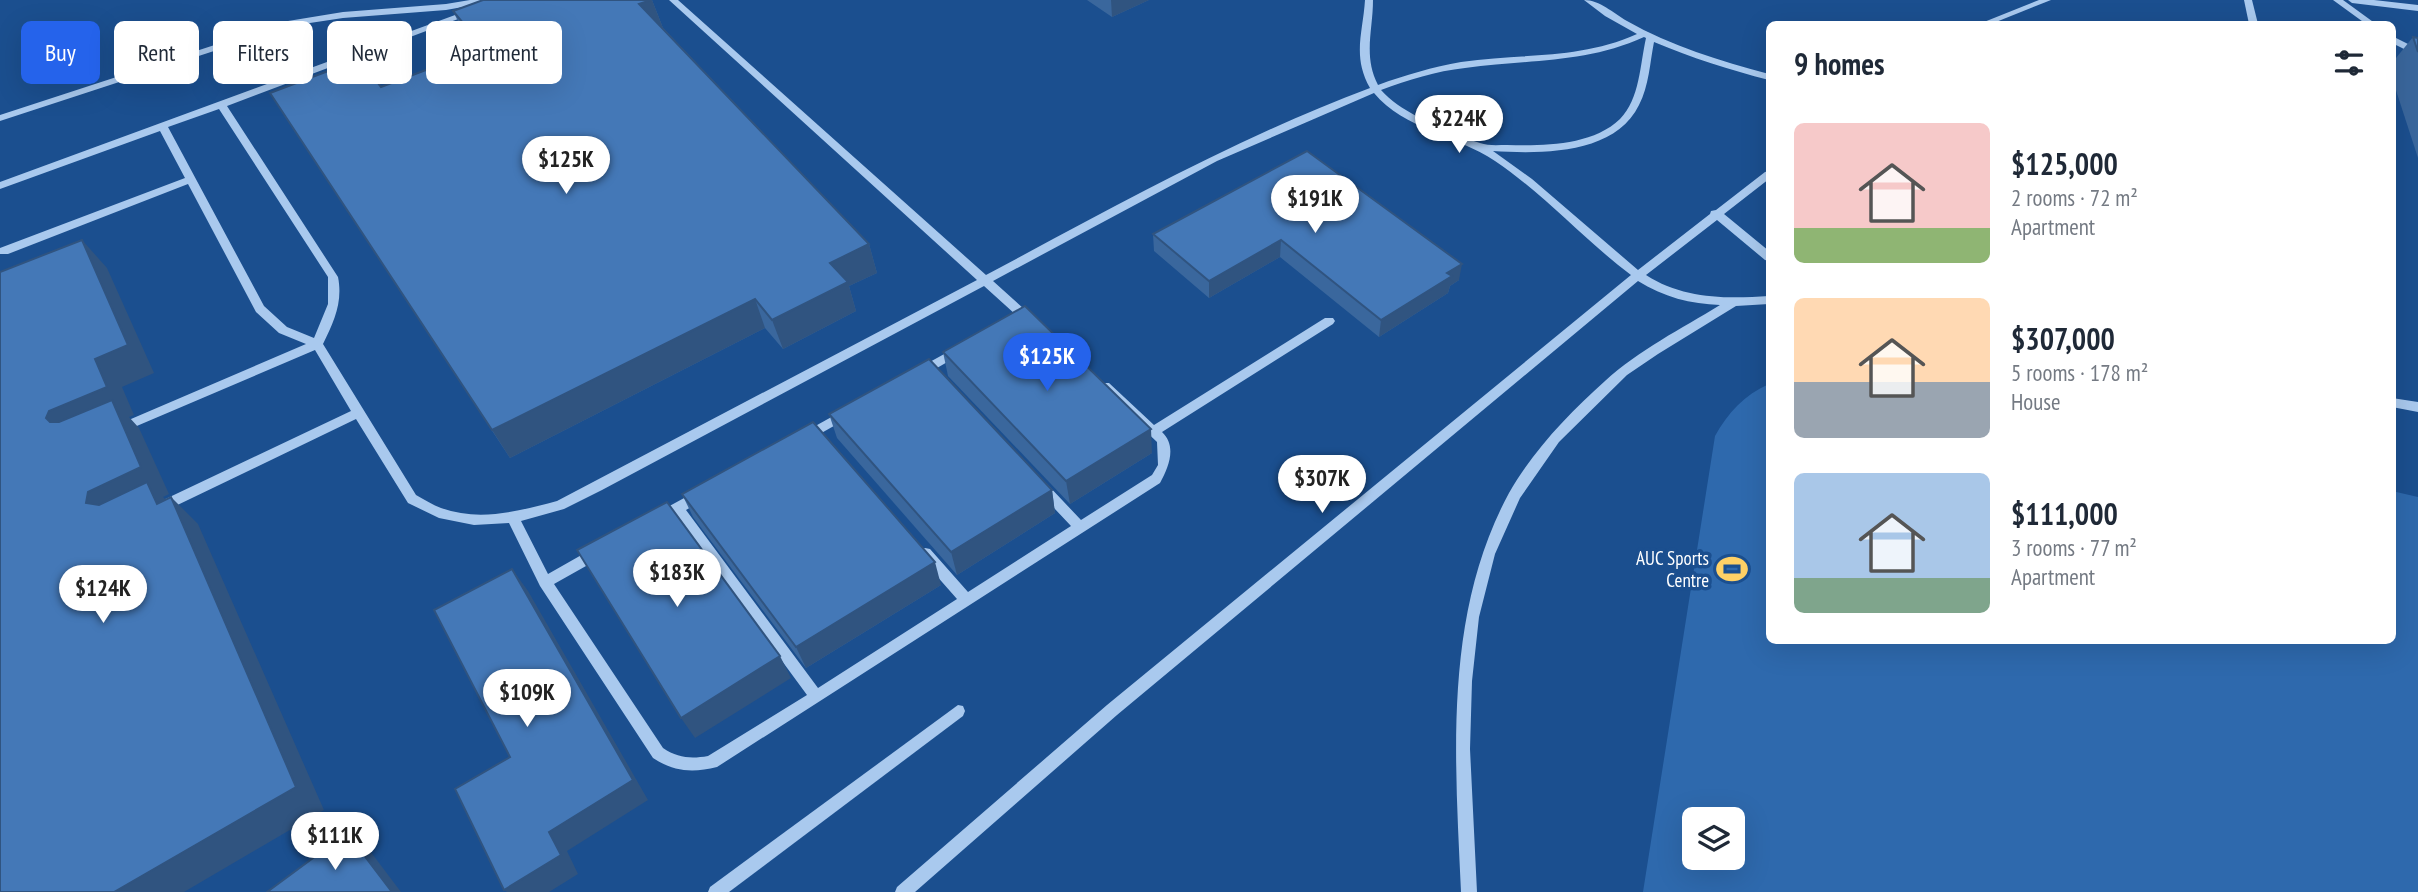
<!DOCTYPE html>
<html lang="en">
<head>
<meta charset="utf-8">
<style>
  :root { --surface:#fff; --page:#f6f6f7; --text:#1f2937; --muted:#747a83; --accent:#2563eb }
  body { margin:0; font-family:"PT Sans Narrow",sans-serif; background:var(--page); color:var(--text); height:100vh; display:flex; flex-direction:column; font-size:26px; white-space:nowrap }
  * { box-sizing:border-box; margin:0 }
  p { font-size:23px; color:var(--muted) }
  .icon { flex:none; width:38px; height:38px; fill:none; stroke:currentColor; stroke-width:2; stroke-linecap:round; stroke-linejoin:round }
  .map { position:relative; flex:1; overflow:hidden }
  .panel { position:absolute; left:1766px; top:21px; width:630px; height:623px; display:flex; flex-direction:column; background:var(--surface); border-radius:10px; box-shadow:0 7px 28px #0002 }
  .panel>* { flex:none }
  .guide { position:absolute; left:21px; top:21px; width:665px; height:63px; display:flex; gap:14px }
  .controls { position:absolute; left:1682px; top:807px; display:grid; gap:14px }
  .controls a { display:grid; place-items:center; width:63px; height:63px; border-radius:10px; background:var(--surface); box-shadow:0 7px 28px #0002; font-size:35px }
  .price { position:absolute; translate:-50% -60px; padding:0 16px; border-radius:24px; background:#fff; color:#222; font-size:23px; line-height:46px; filter:drop-shadow(0 2px 4px #0008) }
  .price::after { content:''; position:absolute; left:50%; top:42px; width:21px; height:16px; margin-left:-10px; background:inherit; clip-path:polygon(0 0,100% 0,50% 100%) }
  .price.active { background:var(--accent); color:#fff }
  ul { padding:0; list-style:none }
  li { display:flex; align-items:center; gap:21px; height:175px; padding:0 28px }
  li span { display:grid; place-items:center; flex:none; width:196px; height:140px; border-radius:10px; color:#555 }
  li>.icon { margin-inline-start:auto }
  span .icon { width:84px; height:84px; fill:#fffc; stroke-width:1 }
  li b { font-size:30px }
  h2 { display:flex; justify-content:space-between; align-items:center; height:84px; padding:0 28px; font-size:30px }
  .tag { padding:0 24px; border-radius:10px; background:var(--surface); box-shadow:0 7px 28px #0002; font-size:24px; line-height:63px }
  .tag.active { background:var(--accent); color:#fff }
  .map>svg:first-child { display:block }
  .green { fill:#2e69ad; fill-rule:evenodd }
  .lines { fill:none; stroke-linecap:round; stroke-linejoin:round }
  .minor { fill:#a9c9ee; fill-rule:evenodd }
  .wall { fill:#3a679d }
  .shaded-wall { fill:#305480 }
  .building { fill:#4478b7; stroke:#305480; stroke-width:2 }
  .labels { text-anchor:middle; stroke-width:7; stroke-linejoin:round; paint-order:stroke }
  .poi-label { font-size:19px; fill:#fff; stroke:#1b4f8f; text-anchor:end }
</style>
</head>
<body>
<div class="map">
<svg width="2418" height="892" viewBox="0 0 2418 892">
  <rect width="100%" height="100%" fill="#1b4f8f"/>
  <path class="green" d="M 1769,384 L 1769,640 L 2392,640 L 2392,491 L 2418,497 L 2418,892 L 1643,892 L 1715,436 C 1728,413 1744,395 1769,384 ZM 1732,819 L 1732,858 L 1694,858 L 1694,819 Z"/>
  <g class="lines">
    <g class="minor">
      <path d="M 470,0 L 489,0 L 485,3 L 446,10 L 343,18 L 290,26 L 0,121 L 0,115 L 288,21 L 343,12 L 446,4 Z"/>
      <path d="M 669,0 L 678,0 L 986,275 C 1112,208 1236,138 1370,88 C 1352,56 1363,33 1365,0 L 1373,0 C 1373,30 1363,56 1378,85 C 1405,75 1433,67 1461,62 C 1523,53 1579,60 1637,34 L 1605,16 L 1584,0 C 1600,0 1613,13 1627,21 C 1671,46 1720,61 1769,74 L 1769,80 C 1730,70 1692,58 1654,42 C 1650,62 1649,86 1639,105 C 1615,155 1540,154 1493,151 L 1532,179 L 1638,270 L 1710,214 L 1711,211 L 1716,210 L 1765,172 L 1769,171 L 1769,179 L 1724,214 L 1769,251 L 1769,261 L 1765,260 L 1717,220 L 1646,275 C 1683,299 1726,299 1769,296 L 1769,304 L 1736,306 L 1658,354 L 1627,375 L 1559,442 L 1520,498 L 1495,554 L 1479,617 L 1472,681 L 1470,749 L 1477,892 L 1461,892 C 1455,758 1443,615 1509,493 C 1533,451 1569,413 1605,381 C 1639,350 1681,329 1720,305 C 1691,304 1663,297 1638,281 L 1117,715 L 915,892 L 895,892 L 897,887 L 1107,705 L 1631,275 C 1583,239 1544,194 1495,161 C 1456,135 1404,129 1374,93 L 1217,161 L 993,281 L 1034,318 L 1036,321 L 1034,324 L 1026,324 L 984,286 L 602,490 L 564,509 L 521,521 L 548,574 L 592,549 L 597,548 L 602,549 L 604,553 L 602,557 L 554,584 L 663,748 C 678,758 691,759 708,756 L 807,695 L 675,515 L 658,524 L 653,523 L 652,519 L 653,515 L 697,491 L 705,491 L 707,495 L 705,499 L 686,510 L 818,688 L 957,599 L 920,557 L 918,553 L 920,549 L 925,548 L 930,549 L 968,592 L 1071,526 L 1038,491 L 1036,487 L 1038,483 L 1046,483 L 1081,520 L 1152,475 L 1158,465 L 1157,442 L 1101,389 L 1099,386 L 1101,383 L 1109,383 L 1154,425 L 1325,318 L 1333,318 L 1335,321 L 1333,324 L 1162,432 C 1177,446 1169,467 1160,483 L 717,767 C 693,773 674,772 653,758 L 540,586 L 509,523 L 474,525 L 439,518 L 408,503 L 356,419 L 165,511 L 157,511 L 155,507 L 157,503 L 351,411 L 315,350 L 125,431 L 117,431 L 115,428 L 117,425 L 306,344 L 279,333 L 256,312 L 188,184 L 8,254 L 0,254 L 0,248 L 185,178 L 160,131 L 0,189 L 0,182 L 466,11 L 472,11 L 474,13 L 227,106 L 338,277 C 343,302 334,322 323,344 L 416,495 C 425,500 433,505 441,508 C 480,522 519,511 557,501 L 977,280 ZM 1644,37 L 1646,38 C 1640,64 1640,99 1620,119 C 1592,146 1542,146 1507,145 C 1498,145 1488,146 1480,143 C 1472,141 1463,136 1455,133 C 1429,122 1401,112 1381,90 C 1408,80 1436,71 1465,68 C 1528,59 1585,64 1644,37 ZM 219,109 L 328,277 L 328,304 L 314,338 L 287,327 L 264,306 L 168,127 Z"/>
      <path d="M 2039,0 L 2051,0 L 1991,24 L 1979,24 Z"/>
      <path d="M 2244,0 L 2252,0 L 2258,24 L 2249,24 Z"/>
      <path d="M 2333,0 L 2343,0 L 2376,24 L 2366,24 Z"/>
      <path d="M 2348,0 L 2374,0 L 2418,5 L 2418,11 L 2352,3 Z"/>
      <path d="M 2392,36 L 2418,49 L 2418,56 L 2392,43 Z"/>
      <path d="M 957,347 L 963,351 L 961,354 L 925,375 L 917,375 L 915,372 L 917,369 Z"/>
      <path d="M 2392,398 L 2418,402 L 2418,412 L 2392,407 Z"/>
      <path d="M 844,410 L 850,415 L 848,418 L 809,440 L 801,440 L 799,437 L 801,434 Z"/>
      <path d="M 958,705 L 963,706 L 965,711 L 963,716 L 729,892 L 708,892 L 710,887 Z"/>
    </g>
  </g>
  <g class="wall">
    <path d="M 652,0 L 663,28 L 869,244 L 877,273 L 849,286 L 856,311 L 783,349 L 765,328 L 510,458 L 270,93 L 381,87 L 476,51 L 467,40 L 453,11 Z"/>
    <path d="M 1087,0 L 1149,0 L 1112,17 Z"/>
    <path d="M 2413,37 L 2418,38 L 2418,158 L 2392,78 L 2392,63 Z"/>
    <path d="M 1307,151 L 1459,280 L 1450,286 L 1448,293 L 1379,337 L 1280,257 L 1209,298 L 1154,251 L 1153,234 Z"/>
    <path d="M 943,352 L 1152,453 L 1070,504 L 948,376 Z"/>
    <path d="M 829,414 L 1052,490 L 1055,513 L 957,575 L 837,438 Z"/>
    <path d="M 682,494 L 941,585 L 806,668 L 693,517 Z"/>
  </g>
  <g class="shaded-wall">
    <path d="M 652,0 L 663,28 L 639,4 Z"/>
    <path d="M 1111,0 L 1149,0 L 1112,17 Z"/>
    <path d="M 82,240 L 107,268 L 154,373 L 122,387 L 134,415 L 129,417 L 139,428 L 169,494 L 163,497 L 175,509 L 117,519 L 86,503 L 75,445 L 46,418 L 49,411 L 95,359 Z"/>
    <path d="M 1281,240 L 1280,257 L 1209,298 L 1209,281 Z"/>
    <path d="M 869,244 L 877,273 L 849,286 L 856,311 L 783,349 L 772,320 L 830,263 Z"/>
    <path d="M 1462,264 L 1459,280 L 1450,286 L 1448,293 L 1379,337 L 1381,320 L 1447,273 Z"/>
    <path d="M 755,299 L 765,328 L 510,458 L 492,430 Z"/>
    <path d="M 1151,429 L 1152,453 L 1070,504 L 1066,481 Z"/>
    <path d="M 1052,490 L 1055,513 L 957,575 L 951,552 Z"/>
    <path d="M 171,497 L 198,524 L 324,810 L 184,892 L 114,892 Z"/>
    <path d="M 935,562 L 941,585 L 806,668 L 796,647 Z"/>
    <path d="M 512,569 L 528,591 L 648,800 L 567,851 L 578,874 L 549,892 L 507,892 L 504,890 L 549,832 Z"/>
    <path d="M 780,656 L 791,678 L 695,738 L 681,718 Z"/>
    <path d="M 347,833 L 370,851 L 401,892 L 392,892 Z"/>
  </g>
  <g class="building">
    <path d="M 483,0 L 651,0 L 639,4 L 869,244 L 830,263 L 848,282 L 772,320 L 755,299 L 492,430 L 270,93 L 360,59 L 381,87 L 484,48 L 453,11 Z"/>
    <path d="M 2413,37 L 2418,38 L 2418,52 Z"/>
    <path d="M 1307,151 L 1462,264 L 1447,273 L 1452,276 L 1381,320 L 1281,240 L 1209,281 L 1153,234 Z"/>
    <path d="M 82,240 L 128,345 L 95,359 L 107,387 L 49,411 L 46,418 L 50,422 L 59,422 L 112,400 L 141,467 L 88,492 L 86,503 L 99,505 L 147,482 L 157,504 L 171,497 L 296,787 L 114,892 L 0,892 L 0,272 Z"/>
    <path d="M 1025,306 L 1151,429 L 1066,481 L 943,352 Z"/>
    <path d="M 929,359 L 1052,490 L 951,552 L 829,414 Z"/>
    <path d="M 813,422 L 935,562 L 796,647 L 682,494 Z"/>
    <path d="M 667,502 L 780,656 L 681,718 L 577,550 Z"/>
    <path d="M 512,569 L 633,780 L 549,832 L 561,855 L 504,890 L 455,789 L 510,757 L 434,610 Z"/>
    <path d="M 347,833 L 392,892 L 267,892 Z"/>
  </g>
  <defs>
    <symbol id="stadium-bare" viewBox="-9 -9 18 18"><path d="M0-5a6.5 5 0 1 0 0 10a6.5 5 0 1 0 0-10ZM-3.5-1.8h7v3.6h-7Z" fill="#ffd166" stroke="#1b4f8f" stroke-width="2.5" paint-order="stroke"/></symbol>
  </defs>
  <g fill-rule="evenodd">
    <use href="#stadium-bare" x="1710" y="547" width="44" height="44"/>
  </g>
  <g class="labels">
    <g class="poi-label">
      <text x="1709" y="565">AUC Sports<tspan x="1709" dy="22">Centre</tspan></text>
    </g>
  </g>
</svg>
<div class="controls">
<a><svg class="icon" aria-label="layers" viewBox="0 0 24 24"><path d="M12 4l9 5-9 5-9-5zM3 14l9 5 9-5"/></svg></a>
</div>
<b class="price" style="left:1459px;top:155px">$224K</b>
<b class="price" style="left:566px;top:196px">$125K</b>
<b class="price" style="left:1315px;top:235px">$191K</b>
<b class="price active" style="left:1047px;top:393px">$125K</b>
<b class="price" style="left:1322px;top:515px">$307K</b>
<b class="price" style="left:677px;top:609px">$183K</b>
<b class="price" style="left:103px;top:625px">$124K</b>
<b class="price" style="left:527px;top:729px">$109K</b>
<b class="price" style="left:335px;top:872px">$111K</b>
<div class="guide">
<a class="tag active">Buy</a>
<a class="tag">Rent</a>
<a class="tag">Filters</a>
<a class="tag">New</a>
<a class="tag">Apartment</a>
</div>
<section class="panel">
<h2>9 homes<svg class="icon" aria-label="filters" viewBox="0 0 24 24"><path d="M4 7h16M4 17h16"/><circle cx="9" cy="7" r="2"/><circle cx="15" cy="17" r="2"/></svg></h2>
<ul>
<li><span style="background:linear-gradient(#f6c9c9 75%,#8fb573 0)"><svg class="icon" aria-label="home" viewBox="0 0 24 24"><path d="M3 11l9-7 9 7M6 9v11h12V9"/></svg></span><div><b>$125,000</b><p>2 rooms · 72 m²</p><p>Apartment</p></div></li>
<li><span style="background:linear-gradient(#ffd9b3 60%,#9aa5b1 0)"><svg class="icon" aria-label="home" viewBox="0 0 24 24"><path d="M3 11l9-7 9 7M6 9v11h12V9"/></svg></span><div><b>$307,000</b><p>5 rooms · 178 m²</p><p>House</p></div></li>
<li><span style="background:linear-gradient(#a9c7e8 75%,#7fa58c 0)"><svg class="icon" aria-label="home" viewBox="0 0 24 24"><path d="M3 11l9-7 9 7M6 9v11h12V9"/></svg></span><div><b>$111,000</b><p>3 rooms · 77 m²</p><p>Apartment</p></div></li>
</ul>
</section>
</div>
</body>
</html>
